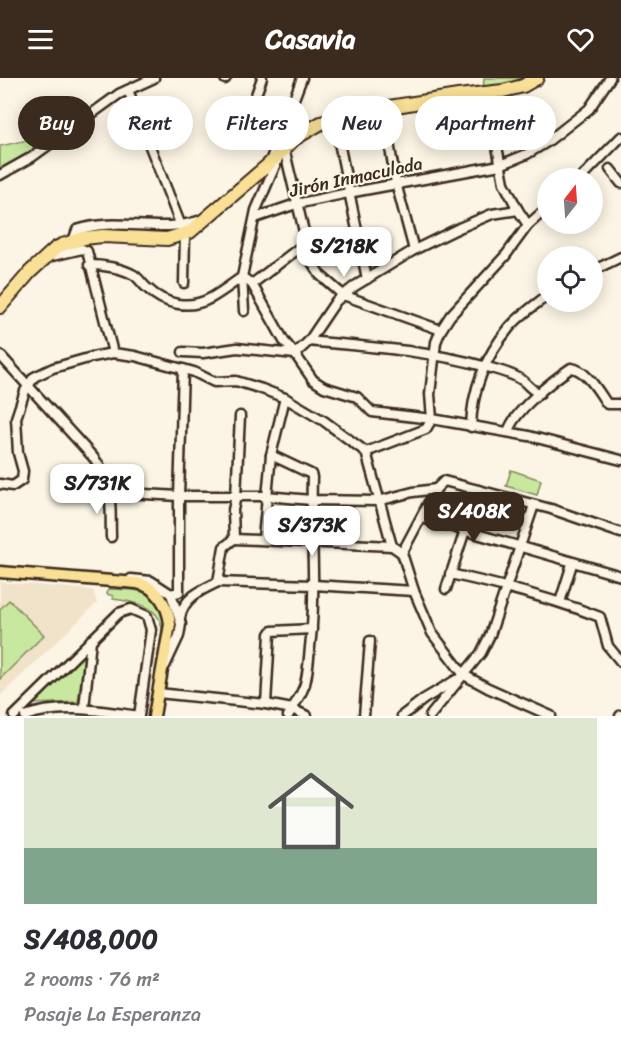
<!DOCTYPE html>
<html lang="en">
<head>
<meta charset="utf-8">
<style>
  :root { --surface:#fff; --page:#f7f7f7; --text:#2b2b33; --muted:#7c7c81; --accent:#3b2a1e }
  body { margin:0; font-family:Sriracha,sans-serif; background:var(--page); color:var(--text); height:100vh; display:flex; flex-direction:column; font-size:22px; white-space:nowrap }
  * { box-sizing:border-box; margin:0 }
  p { font-size:20px; color:var(--muted) }
  .icon { flex:none; width:33px; height:33px; fill:none; stroke:currentColor; stroke-width:2; stroke-linecap:round; stroke-linejoin:round }
  .map { position:relative; height:638px; overflow:hidden }
  .details { display:flex; flex-direction:column; background:var(--surface); flex:1 }
  .details>* { flex:none }
  .top-card { position:absolute; left:18px; top:18px; width:585px; height:54px; display:flex; gap:12px }
  .needle { width:39px; rotate:17deg }
  .controls { position:absolute; left:537px; top:90px; display:grid; gap:12px }
  .controls a { display:grid; place-items:center; width:66px; height:66px; border-radius:50%; background:var(--surface); box-shadow:0 3px 15px #0003; font-size:30px }
  .price { position:absolute; translate:-50% -51px; padding:0 14px; border-radius:12px; background:#fff; color:#222; font-size:20px; line-height:39px; filter:drop-shadow(0 2px 3px #0008) }
  .price::after { content:''; position:absolute; left:50%; top:36px; width:18px; height:14px; margin-left:-9px; background:inherit; clip-path:polygon(0 0,100% 0,50% 100%) }
  .price.current { background:var(--accent); color:#fff }
  ul { padding:0; list-style:none }
  li { display:grid; align-content:center; gap:12px; height:318px; padding:0 24px }
  li span { display:grid; place-items:center; height:186px; border-radius:0px; color:#555 }
  li>.icon { margin-inline-start:auto }
  span .icon { width:108px; height:108px; fill:#fffc; stroke-width:1 }
  li b { font-size:26px }
  .pill { padding:0 21px; border-radius:27px; background:var(--surface); box-shadow:0 3px 15px #0003; font-size:21px; line-height:54px }
  .pill.current { background:var(--accent); color:#fff }
  header { display:flex; justify-content:space-between; align-items:center; height:78px; padding:0 24px; background:var(--accent); color:#fff; font-size:27px; font-weight:700 }
  .map>svg:first-child { display:block }
  .built { fill:#f1e3ca }
  .green { fill:#c9e89f; stroke:#82895e; stroke-width:1.5 }
  .lines { fill:none; stroke-linecap:round; stroke-linejoin:round }
  .minor-casing { stroke:#3b2a1e; stroke-width:13 }
  .major-casing { stroke:#3b2a1e; stroke-width:15 }
  .highway-casing { stroke:#3b2a1e; stroke-width:16 }
  .minor { stroke:#fcf5e5; stroke-width:8 }
  .major { stroke:#f9e096; stroke-width:10 }
  .highway { stroke:#f9e096; stroke-width:12 }
  .labels { text-anchor:middle; stroke-width:4.5; stroke-linejoin:round; paint-order:stroke }
  .street-label { font-size:18px; fill:#3b2a1e; stroke:#fcf5e5 }
</style>
</head>
<body>
<header><svg class="icon" aria-label="menu" viewBox="0 0 24 24"><path d="M4 6h16M4 12h16M4 18h16"/></svg>Casavia<svg class="icon" aria-label="heart" viewBox="0 0 24 24"><path d="M12 20l-8-8c-3-5 5-10 8-4 3-6 11-1 8 4z"/></svg></header>
<div class="map">
<svg width="621" height="638" viewBox="0 0 621 638">
  <rect width="100%" height="100%" fill="#fcf5e5"/>
  <filter id="ink" filterUnits="userSpaceOnUse"><feTurbulence type="fractalNoise" baseFrequency=".0167" numOctaves="2"/><feDisplacementMap in="SourceGraphic" scale="12" xChannelSelector="R" yChannelSelector="G"/><feConvolveMatrix kernelMatrix="1 2 1 2 8 2 1 2 1" color-interpolation-filters="sRGB"/></filter>
  <g filter="url(#ink)">
    <path class="built" d="M 0,504 L 93,512 L 97,525 L 0,618 Z"/>
    <g class="green">
      <path d="M 484,0 L 532,0 L 483,14 Z"/>
      <path d="M 42,59 L 54,66 L 0,98 L 0,68 Z"/>
      <path d="M 511,392 L 541,402 L 537,417 L 506,408 Z"/>
      <path d="M 333,442 L 348,442 L 348,461 L 333,460 Z"/>
      <path d="M 108,511 C 142,512 148,509 166,540 L 154,617 L 162,550 C 158,526 133,524 113,521 L 113,518 L 107,516 Z"/>
      <path d="M 9,522 L 44,557 L 0,601 L 0,531 Z"/>
      <path d="M 83,578 L 84,580 L 78,624 L 33,626 Z"/>
    </g>
    <g class="lines">
      <defs>
        <g id="minor">
          <path d="M 225,1 L 226,0"/>
          <path d="M 128,12 L 181,148"/>
          <path d="M 487,16 L 504,105 L 518,132 L 528,147"/>
          <path d="M 253,25 L 262,0"/>
          <path d="M 383,30 L 396,105 L 414,172"/>
          <path d="M 334,40 L 367,201"/>
          <path d="M 284,70 L 311,183 L 320,197 L 343,217 L 441,252"/>
          <path d="M 271,81 L 302,0"/>
          <path d="M 610,91 L 621,105"/>
          <path d="M 0,97 L 32,79 L 119,16 L 154,0"/>
          <path d="M 581,100 L 621,59"/>
          <path d="M 255,140 L 296,126 L 348,115 L 500,87 L 527,76 L 547,64 L 589,31 L 610,0"/>
          <path d="M 73,163 L 77,152 C 117,138 160,157 201,142"/>
          <path d="M 48,179 L 82,171 L 87,173 L 113,275"/>
          <path d="M 89,187 C 103,187 122,190 134,197 C 139,200 142,206 147,210 C 165,227 189,232 211,220 C 222,214 232,206 242,199 L 252,206 L 284,263 L 295,276 L 313,302 L 324,309 L 357,319 L 372,334 L 432,341 L 529,358 L 621,382"/>
          <path d="M 592,193 L 621,179"/>
          <path d="M 184,205 L 185,156"/>
          <path d="M 252,206 L 307,164"/>
          <path d="M 244,233 L 242,199 L 256,132 L 278,81"/>
          <path d="M 309,263 C 367,269 427,272 483,288 C 495,291 512,295 522,302 C 529,307 531,313 540,315"/>
          <path d="M 183,274 L 203,275 L 237,270 L 295,276 L 309,263 L 336,223 L 355,208 L 414,172 L 459,150 L 492,136 L 518,132"/>
          <path d="M 0,277 L 93,379 C 114,404 110,428 111,459"/>
          <path d="M 432,341 L 430,316 L 436,264 L 441,252 L 450,238 L 506,177 L 528,147 L 548,129"/>
          <path d="M 471,349 C 472,312 485,279 509,250 C 519,238 535,227 548,217"/>
          <path d="M 508,354 C 513,334 553,302 571,290 C 586,291 599,314 607,326 L 621,326"/>
          <path d="M 366,374 L 426,351 L 432,341"/>
          <path d="M 271,377 L 311,396 L 312,399 C 310,456 317,512 310,569 C 309,581 308,594 305,606 C 301,618 294,627 288,638"/>
          <path d="M 0,406 L 13,408 L 22,402 L 23,393 L 18,375 L 16,340 L 25,313 L 34,299 L 53,290 L 92,279 L 113,275 L 135,278 L 194,294 L 214,304 L 236,303 L 262,311 L 285,320 L 324,343 L 366,374 L 392,468 L 402,475 L 414,513 L 432,555 L 464,597 L 488,610 L 551,638"/>
          <path d="M 110,414 L 179,418 L 266,418 L 311,422 L 378,423 L 413,414 L 436,411"/>
          <path d="M 422,440 L 621,498"/>
          <path d="M 234,461 L 392,468"/>
          <path d="M 263,461 L 271,377 L 285,320"/>
          <path d="M 402,475 L 436,411 L 444,403 L 551,431 L 621,455"/>
          <path d="M 450,496 C 501,507 551,520 600,539 L 608,568 L 621,584"/>
          <path d="M 131,501 L 151,503 L 171,516 L 181,546 L 179,558 L 165,588"/>
          <path d="M 218,504 L 313,507 L 414,513"/>
          <path d="M 446,511 L 478,412"/>
          <path d="M 171,516 L 179,514 L 179,418 L 183,291"/>
          <path d="M 560,524 L 572,486"/>
          <path d="M 180,540 C 183,520 201,512 218,504 L 224,469 L 234,461 L 233,432 L 236,418 L 240,338"/>
          <path d="M 158,615 L 266,626 L 292,631 L 307,638"/>
          <path d="M 266,626 L 270,556 L 272,553 L 312,551"/>
          <path d="M 84,631 L 91,562"/>
          <path d="M 14,638 L 119,535 L 131,531 L 147,538 L 151,552 L 139,638 C 102,633 61,625 25,638"/>
          <path d="M 364,638 L 370,563"/>
          <path d="M 402,638 L 424,621 L 456,602"/>
          <path d="M 430,638 L 481,575 L 490,557 L 534,427"/>
          <path d="M 620,638 L 621,637"/>
        </g>
        <path id="major" d="M 0,494 L 137,505 C 157,508 168,528 170,546 L 154,638"/>
        <path id="highway" d="M 0,229 L 30,194 L 56,170 L 62,167 L 84,160 L 103,158 L 167,161 L 190,154 L 269,86 L 294,61 L 321,45 L 358,34 L 458,18 L 503,13 L 523,8 L 537,0"/>
      </defs>
      <use href="#minor" class="minor-casing"/>
      <use href="#major" class="major-casing"/>
      <use href="#highway" class="highway-casing"/>
      <use href="#minor" class="minor"/>
      <use href="#major" class="major"/>
      <use href="#highway" class="highway"/>
    </g>
  </g>
  <g class="labels">
    <g class="street-label">
      <text transform="translate(356 99) rotate(-12)" y="6">Jirón Inmaculada</text>
    </g>
  </g>
</svg>
<div class="controls">
<a><svg class="needle" viewBox="-14 -14 28 28"><path d="M0-13l5 13h-10z" fill="#e53935"/><path d="M0 13l5-13h-10z" fill="#7c7c81"/></svg></a>
<a><svg class="icon" aria-label="locate" viewBox="0 0 24 24"><circle cx="12" cy="12" r="6"/><path d="M12 2v4M12 18v4M2 12h4M18 12h4"/></svg></a>
</div>
<b class="price" style="left:344px;top:200px">S/218K</b>
<b class="price" style="left:97px;top:437px">S/731K</b>
<b class="price current" style="left:474px;top:465px">S/408K</b>
<b class="price" style="left:312px;top:479px">S/373K</b>
<div class="top-card">
<a class="pill current">Buy</a>
<a class="pill">Rent</a>
<a class="pill">Filters</a>
<a class="pill">New</a>
<a class="pill">Apartment</a>
</div>
</div>
<section class="details">
<ul>
<li><span style="background:linear-gradient(#dfe7d0 70%,#7fa58c 0)"><svg class="icon" aria-label="home" viewBox="0 0 24 24"><path d="M3 11l9-7 9 7M6 9v11h12V9"/></svg></span><div><b>S/408,000</b><p>2 rooms · 76 m²</p><p>Pasaje La Esperanza</p></div></li>
</ul>
</section>
</body>
</html>
